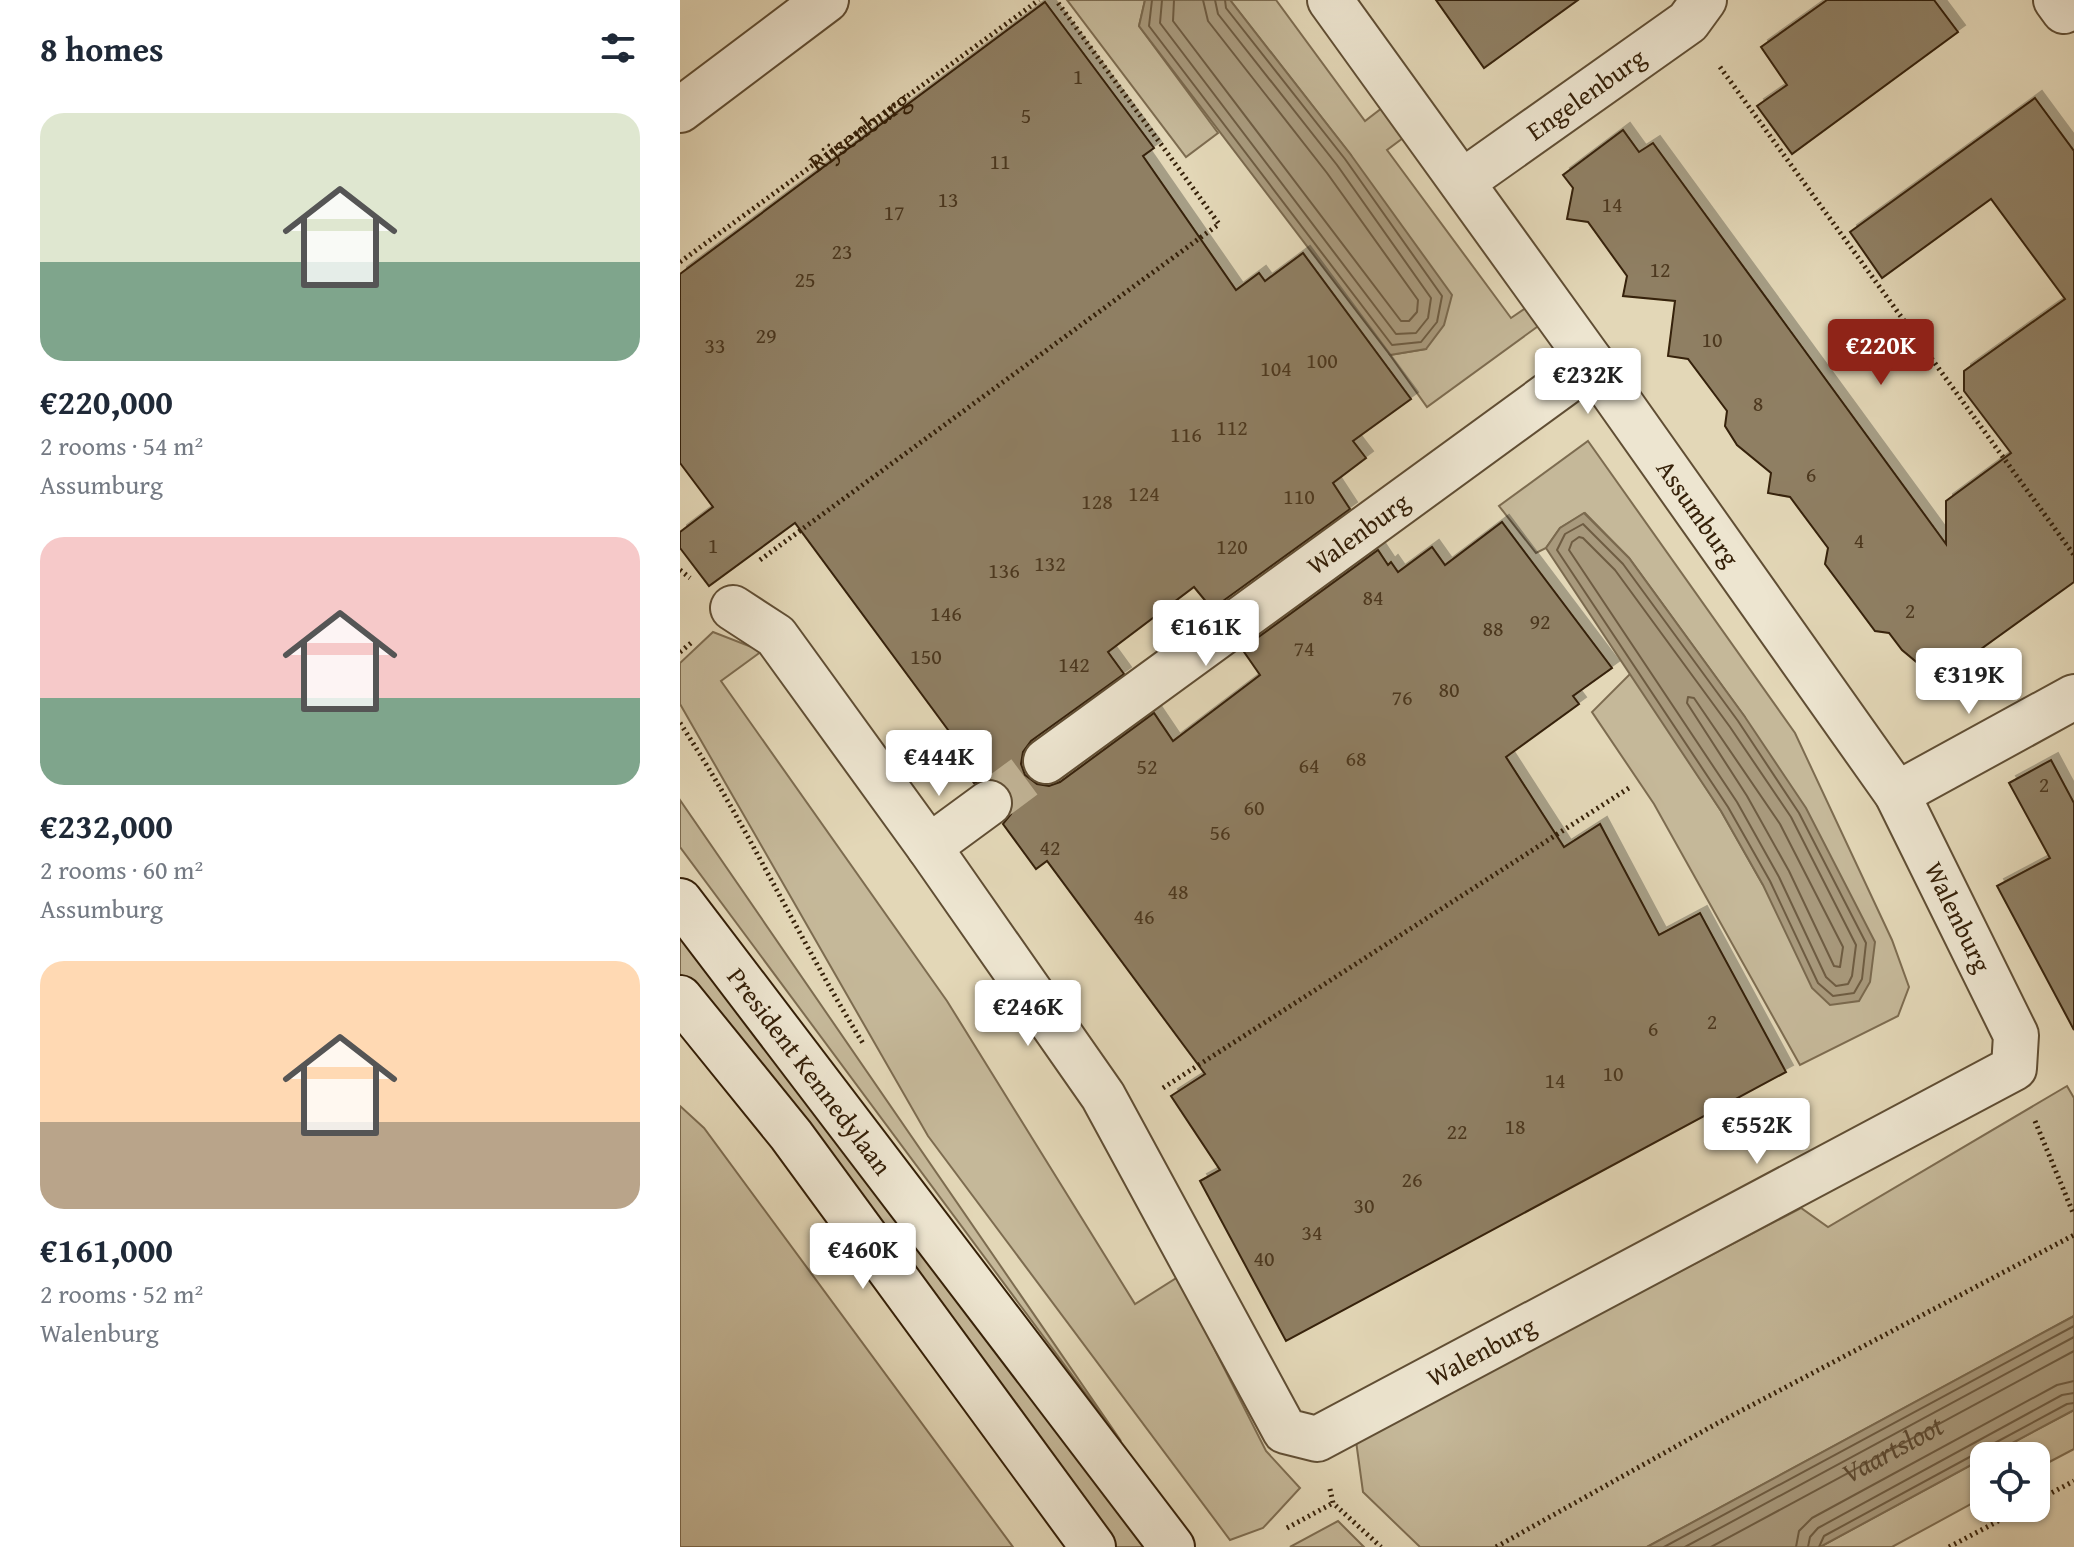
<!DOCTYPE html>
<html lang="en">
<head>
<meta charset="utf-8">
<style>
  :root { --surface:#fff; --page:#f6f6f7; --text:#1f2937; --muted:#747a83; --accent:#8f2418 }
  body { margin:0; font-family:"Gentium Book Plus",serif; background:var(--page); color:var(--text); height:100vh; display:flex; flex-direction:column; font-size:30px; white-space:nowrap }
  * { box-sizing:border-box; margin:0 }
  p { font-size:26px; color:var(--muted) }
  .icon { flex:none; width:44px; height:44px; fill:none; stroke:currentColor; stroke-width:2; stroke-linecap:round; stroke-linejoin:round }
  .map { position:relative; flex:1; overflow:hidden }
  .panel { display:flex; flex-direction:column; background:var(--surface); width:680px }
  .panel>* { flex:none }
  .buttons { position:absolute; left:1290px; top:1442px; display:grid; gap:16px }
  .buttons a { display:grid; place-items:center; width:80px; height:80px; border-radius:16px; background:var(--surface); box-shadow:0 2px 6px #0004; font-size:40px }
  .price { position:absolute; translate:-50% -68px; padding:0 18px; border-radius:8px; background:#fff; color:#222; font-size:26px; line-height:52px; filter:drop-shadow(0 2px 4px #0008) }
  .price::after { content:''; position:absolute; left:50%; top:48px; width:24px; height:18px; margin-left:-12px; background:inherit; clip-path:polygon(0 0,100% 0,50% 100%) }
  .price.current { background:var(--accent); color:#fff }
  ul { padding:0; list-style:none }
  li { display:grid; align-content:center; gap:16px; height:424px; padding:0 40px }
  li span { display:grid; place-items:center; height:248px; border-radius:24px; color:#555 }
  li>.icon { margin-inline-start:auto }
  span .icon { width:144px; height:144px; fill:#fffc; stroke-width:1 }
  li b { font-size:34px }
  h2 { display:flex; justify-content:space-between; align-items:center; height:96px; padding:0 40px; font-size:34px }
  main { display:flex; flex:1; min-height:0 }
  .map>svg:first-child { display:block }
  .green { fill:#c5b899; stroke:#7d6c50; stroke-width:2 }
  .water { fill:#a8997c; stroke:#7a694e; stroke-width:2 }
  .lines { fill:none; stroke-linecap:round; stroke-linejoin:round }
  .shore { stroke:#6e5c42; stroke-width:2 }
  .building { fill:#8f7f63; stroke:#352008; stroke-width:2; filter:url(#shadow) }
  .street-tunnel { stroke:#c0b294; stroke-width:44; stroke-dasharray:44 22; stroke-linecap:butt }
  .street-casing { stroke:#604e34; stroke-width:48 }
  .secondary-casing { stroke:#352008; stroke-width:48 }
  .path { stroke:#352008; stroke-width:5; stroke-dasharray:2 4; stroke-linecap:butt }
  .street { stroke:#ede5d0; stroke-width:44 }
  .secondary { stroke:#ede5d0; stroke-width:44 }
  .labels { text-anchor:middle; stroke-width:6; stroke-linejoin:round; paint-order:stroke }
  .number-label { font-size:22px; fill:#4c381f }
  .street-label { font-size:26px; fill:#352008; stroke:#ede5d0 }
  .water-label { font-size:28px; font-style:italic; fill:#5d4a31; stroke:#ede5d0 }
</style>
</head>
<body>
<main>
<section class="panel">
<h2>8 homes<svg class="icon" aria-label="filters" viewBox="0 0 24 24"><path d="M4 7h16M4 17h16"/><circle cx="9" cy="7" r="2"/><circle cx="15" cy="17" r="2"/></svg></h2>
<ul>
<li><span style="background:linear-gradient(#dfe7d0 60%,#7fa58c 0)"><svg class="icon" aria-label="home" viewBox="0 0 24 24"><path d="M3 11l9-7 9 7M6 9v11h12V9"/></svg></span><div><b>€220,000</b><p>2 rooms · 54 m²</p><p>Assumburg</p></div></li>
<li><span style="background:linear-gradient(#f6c9c9 65%,#7fa58c 0)"><svg class="icon" aria-label="home" viewBox="0 0 24 24"><path d="M3 11l9-7 9 7M6 9v11h12V9"/></svg></span><div><b>€232,000</b><p>2 rooms · 60 m²</p><p>Assumburg</p></div></li>
<li><span style="background:linear-gradient(#ffd9b3 65%,#b9a48a 0)"><svg class="icon" aria-label="home" viewBox="0 0 24 24"><path d="M3 11l9-7 9 7M6 9v11h12V9"/></svg></span><div><b>€161,000</b><p>2 rooms · 52 m²</p><p>Walenburg</p></div></li>
</ul>
</section>
<div class="map">
<svg width="1394" height="1547" viewBox="0 0 1394 1547">
  <defs>
    <filter id="shadow"><feDropShadow dx="7" dy="-7" stdDeviation="0" flood-color="#0004"/></filter>
  </defs>
  <rect width="100%" height="100%" fill="#e3d7b7"/>
  <filter id="stains"><feTurbulence type="fractalNoise" baseFrequency=".0025" numOctaves="4"/><feColorMatrix values="0 0 0 0 .2 0 0 0 0 .09 0 0 0 0 .02 0 0 0 .5 -.17"/></filter>
  <radialGradient id="worn" r=".72"><stop offset=".6" stop-color="#630" stop-opacity="0"/><stop offset="1" stop-color="#630" stop-opacity=".3"/></radialGradient>
  <g class="green">
    <path d="M 387,0 L 465,0 L 459,26 L 538,133 L 506,157 Z"/>
    <path d="M 550,0 L 596,0 L 685,121 L 702,108 L 723,138 L 707,150 L 831,318 L 847,307 L 861,324 L 747,407 L 710,355 L 746,349 L 671,155 Z"/>
    <path d="M 908,441 L 1115,733 L 1212,940 L 1229,987 L 1218,1016 L 1120,1065 L 974,804 L 912,712 L 951,673 L 1041,811 L 1083,885 L 1065,717 L 949,558 L 905,513 L 880,528 L 866,548 L 856,553 L 819,506 Z"/>
    <path d="M 33,632 L 82,651 L 41,681 L 267,1001 L 455,1304 L 498,1277 L 586,1451 L 620,1488 L 583,1528 L 550,1540 L 248,1136 L 0,704 L 0,663 Z"/>
    <path d="M 0,800 L 441,1441 L 0,847 Z"/>
    <path d="M 0,929 L 163,1137 L 464,1547 L 429,1547 L 0,974 Z"/>
    <path d="M 1387,1086 L 1394,1098 L 1394,1316 L 967,1547 L 740,1547 L 683,1492 L 676,1441 L 1121,1208 L 1148,1227 Z"/>
    <path d="M 0,1106 L 24,1128 L 333,1547 L 0,1547 Z"/>
    <path d="M 1394,1410 L 1394,1449 L 1356,1469 L 1356,1456 L 1308,1456 Z"/>
    <path d="M 1304,1458 L 1304,1497 L 1212,1547 L 1140,1547 Z"/>
    <path d="M 658,1521 L 684,1547 L 610,1547 Z"/>
  </g>
  <g class="water">
    <path d="M 465,0 L 550,0 L 671,155 L 772,295 L 764,325 L 746,349 L 710,355 L 459,26 Z"/>
    <path d="M 904,513 L 949,558 L 1065,717 L 1126,808 L 1195,942 L 1190,982 L 1179,1001 L 1150,1005 L 1132,988 L 1083,885 L 1041,811 L 866,548 L 880,528 Z"/>
    <path d="M 1394,1316 L 1394,1410 L 1308,1456 L 1304,1456 L 1304,1458 L 1140,1547 L 967,1547 Z"/>
  </g>
  <g class="lines">
    <g class="shore">
      <path d="M 472,0 L 469,26 L 712,345 L 741,342 L 757,322 L 762,296 L 665,159 L 546,8 L 545,0"/>
      <path d="M 482,0 L 480,23 L 716,334 L 736,333 L 748,318 L 751,298 L 657,165 L 538,14 L 535,0"/>
      <path d="M 494,0 L 493,21 L 721,321 L 729,321 L 737,312 L 738,300 L 647,173 L 528,21 L 523,0"/>
      <path d="M 903,524 L 943,564 L 1058,721 L 1119,813 L 1186,943 L 1182,979 L 1174,993 L 1153,996 L 1138,983 L 1090,881 L 1048,807 L 877,550 L 885,534 Z"/>
      <path d="M 899,537 L 903,538 L 935,570 L 1050,727 L 1111,817 L 1176,945 L 1172,976 L 1168,984 L 1156,986 L 1146,977 L 1099,877 L 1057,802 L 889,550 L 892,542 Z"/>
      <path d="M 1008,697 L 1014,698 L 1100,824 L 1163,947 L 1160,967 L 1154,966 L 1109,871 L 1067,796 L 1007,703 Z"/>
      <path d="M 984,1547 L 1394,1326"/>
      <path d="M 1005,1547 L 1394,1337"/>
      <path id="s1" d="M 1031,1547 L 1394,1351"/>
      <path d="M 1116,1547 L 1119,1531 L 1132,1518 L 1377,1385 L 1394,1381"/>
      <path d="M 1128,1547 L 1130,1537 L 1138,1528 L 1382,1395 L 1394,1393"/>
      <path d="M 1139,1547 L 1144,1536 L 1297,1453 L 1306,1451 L 1311,1445 L 1387,1404 L 1394,1403"/>
    </g>
  </g>
  <g class="building">
    <path d="M 756,0 L 898,0 L 804,68 Z"/>
    <path d="M 1147,0 L 1254,0 L 1278,32 L 1112,154 L 1077,106 L 1107,85 L 1081,47 Z"/>
    <path d="M 365,2 L 474,148 L 463,156 L 556,290 L 579,273 L 585,281 L 623,253 L 731,399 L 673,441 L 686,458 L 653,483 L 670,509 L 532,609 L 514,587 L 428,652 L 444,674 L 351,741 L 343,752 L 341,764 L 345,775 L 357,784 L 369,786 L 380,782 L 474,713 L 493,741 L 580,675 L 562,649 L 698,550 L 708,565 L 711,562 L 718,572 L 752,547 L 765,565 L 822,522 L 932,668 L 893,696 L 899,704 L 826,757 L 884,847 L 920,824 L 979,935 L 1020,913 L 1106,1072 L 606,1341 L 520,1181 L 540,1170 L 491,1096 L 525,1074 L 367,861 L 356,869 L 323,824 L 331,814 L 334,801 L 329,788 L 320,781 L 307,778 L 294,783 L 265,744 L 274,738 L 115,523 L 29,586 L 0,548 L 0,532 L 33,507 L 0,463 L 0,274 Z"/>
    <path d="M 1355,98 L 1394,151 L 1394,582 L 1258,680 L 1222,650 L 1209,633 L 1195,631 L 1145,564 L 1148,548 L 1110,497 L 1088,493 L 1091,473 L 1057,445 L 1045,426 L 1047,411 L 1008,359 L 988,356 L 995,301 L 943,296 L 947,276 L 908,222 L 887,219 L 893,188 L 883,175 L 943,130 L 959,152 L 973,143 L 1266,544 L 1266,501 L 1331,453 L 1284,391 L 1284,371 L 1385,299 L 1311,199 L 1202,278 L 1170,232 Z"/>
    <path d="M 1371,760 L 1394,803 L 1394,1030 L 1317,886 L 1370,858 L 1329,783 Z"/>
  </g>
  <g class="lines">
    <path class="street-tunnel" d="M 309,803 L 366,761"/>
    <defs>
      <g id="street">
        <path d="M 1376,0 L 1384,11"/>
        <path d="M 0,110 L 146,0"/>
        <path id="s3" d="M 782,182 L 1008,22 L 1024,0"/>
        <path id="s4" d="M 53,608 L 96,636 L 249,847 L 423,1096 L 605,1431 L 637,1439 L 1334,1068 L 1336,1035 L 1217,794 L 912,363 L 650,0"/>
        <path id="s5" d="M 366,761 L 912,363"/>
        <path d="M 1217,794 L 1394,697"/>
        <path d="M 249,847 L 309,803"/>
      </g>
      <g id="secondary">
        <path id="s6" d="M 0,901 L 492,1547"/>
        <path d="M 0,998 L 111,1135 L 413,1547"/>
      </g>
    </defs>
    <use href="#street" class="street-casing"/>
    <use href="#secondary" class="secondary-casing"/>
    <g class="path">
      <path d="M 1040,67 L 1394,555"/>
      <path id="s2" d="M 0,262 L 359,0"/>
      <path d="M 80,560 L 539,224 L 376,0"/>
      <path d="M 0,570 L 10,578"/>
      <path d="M 0,652 L 11,643"/>
      <path d="M 0,723 C 68,826 119,940 184,1045"/>
      <path d="M 483,1088 L 949,788"/>
      <path d="M 1355,1121 L 1394,1215"/>
      <path d="M 650,1489 L 653,1503 L 701,1547"/>
      <path d="M 1356,1501 L 1394,1481"/>
      <path d="M 607,1528 L 653,1503"/>
      <path d="M 816,1547 L 1036,1424 L 1394,1235"/>
      <path d="M 1269,1547 L 1343,1508"/>
    </g>
    <use href="#street" class="street"/>
    <use href="#secondary" class="secondary"/>
  </g>
  <g class="labels">
    <g class="number-label">
      <text x="398" y="84">1</text>
      <text x="346" y="123">5</text>
      <text x="320" y="169">11</text>
      <text x="268" y="207">13</text>
      <text x="932" y="212">14</text>
      <text x="214" y="220">17</text>
      <text x="162" y="259">23</text>
      <text x="980" y="277">12</text>
      <text x="125" y="287">25</text>
      <text x="86" y="343">29</text>
      <text x="1032" y="347">10</text>
      <text x="35" y="353">33</text>
      <text x="642" y="368">100</text>
      <text x="596" y="376">104</text>
      <text x="1078" y="411">8</text>
      <text x="552" y="435">112</text>
      <text x="506" y="442">116</text>
      <text x="1131" y="482">6</text>
      <text x="464" y="501">124</text>
      <text x="619" y="504">110</text>
      <text x="417" y="509">128</text>
      <text x="1179" y="548">4</text>
      <text x="33" y="553">1</text>
      <text x="552" y="554">120</text>
      <text x="370" y="571">132</text>
      <text x="324" y="578">136</text>
      <text x="693" y="605">84</text>
      <text x="1230" y="618">2</text>
      <text x="266" y="621">146</text>
      <text x="860" y="629">92</text>
      <text x="813" y="636">88</text>
      <text x="624" y="656">74</text>
      <text x="246" y="664">150</text>
      <text x="394" y="672">142</text>
      <text x="769" y="697">80</text>
      <text x="722" y="705">76</text>
      <text x="676" y="766">68</text>
      <text x="629" y="773">64</text>
      <text x="467" y="774">52</text>
      <text x="1364" y="792">2</text>
      <text x="574" y="815">60</text>
      <text x="540" y="840">56</text>
      <text x="370" y="855">42</text>
      <text x="498" y="899">48</text>
      <text x="464" y="924">46</text>
      <text x="1032" y="1029">2</text>
      <text x="973" y="1036">6</text>
      <text x="933" y="1081">10</text>
      <text x="875" y="1088">14</text>
      <text x="835" y="1134">18</text>
      <text x="777" y="1139">22</text>
      <text x="732" y="1187">26</text>
      <text x="684" y="1213">30</text>
      <text x="632" y="1240">34</text>
      <text x="584" y="1266">40</text>
    </g>
    <g class="street-label">
      <text dy="9" stroke="none"><textPath href="#s3" startOffset="152">Engelenburg</textPath></text>
      <text dy="9" stroke="none"><textPath href="#s2" startOffset="222">Rijsenburg</textPath></text>
      <text transform="translate(1018 513) rotate(55)" y="9">Assumburg</text>
      <text dy="9" stroke="none"><textPath href="#s5" startOffset="386">Walenburg</textPath></text>
      <text transform="translate(1278 917) rotate(64)" y="9">Walenburg</text>
      <text dy="9" stroke="none"><textPath href="#s6" startOffset="214">President Kennedylaan</textPath></text>
      <text dy="9" stroke="none"><textPath href="#s4" startOffset="1216">Walenburg</textPath></text>
    </g>
    <g class="water-label">
      <text dy="10" stroke="none"><textPath href="#s1" startOffset="206">Vaartsloot</textPath></text>
    </g>
  </g>
  <rect width="100%" height="100%" filter="url(#stains)"/>
  <rect width="100%" height="100%" fill="url(#worn)"/>
</svg>
<div class="buttons">
<a><svg class="icon" aria-label="locate" viewBox="0 0 24 24"><circle cx="12" cy="12" r="6"/><path d="M12 2v4M12 18v4M2 12h4M18 12h4"/></svg></a>
</div>
<b class="price current" style="left:1201px;top:387px">€220K</b>
<b class="price" style="left:908px;top:416px">€232K</b>
<b class="price" style="left:526px;top:668px">€161K</b>
<b class="price" style="left:1289px;top:716px">€319K</b>
<b class="price" style="left:259px;top:798px">€444K</b>
<b class="price" style="left:348px;top:1048px">€246K</b>
<b class="price" style="left:1077px;top:1166px">€552K</b>
<b class="price" style="left:183px;top:1291px">€460K</b>
</div>
</main>
</body>
</html>
